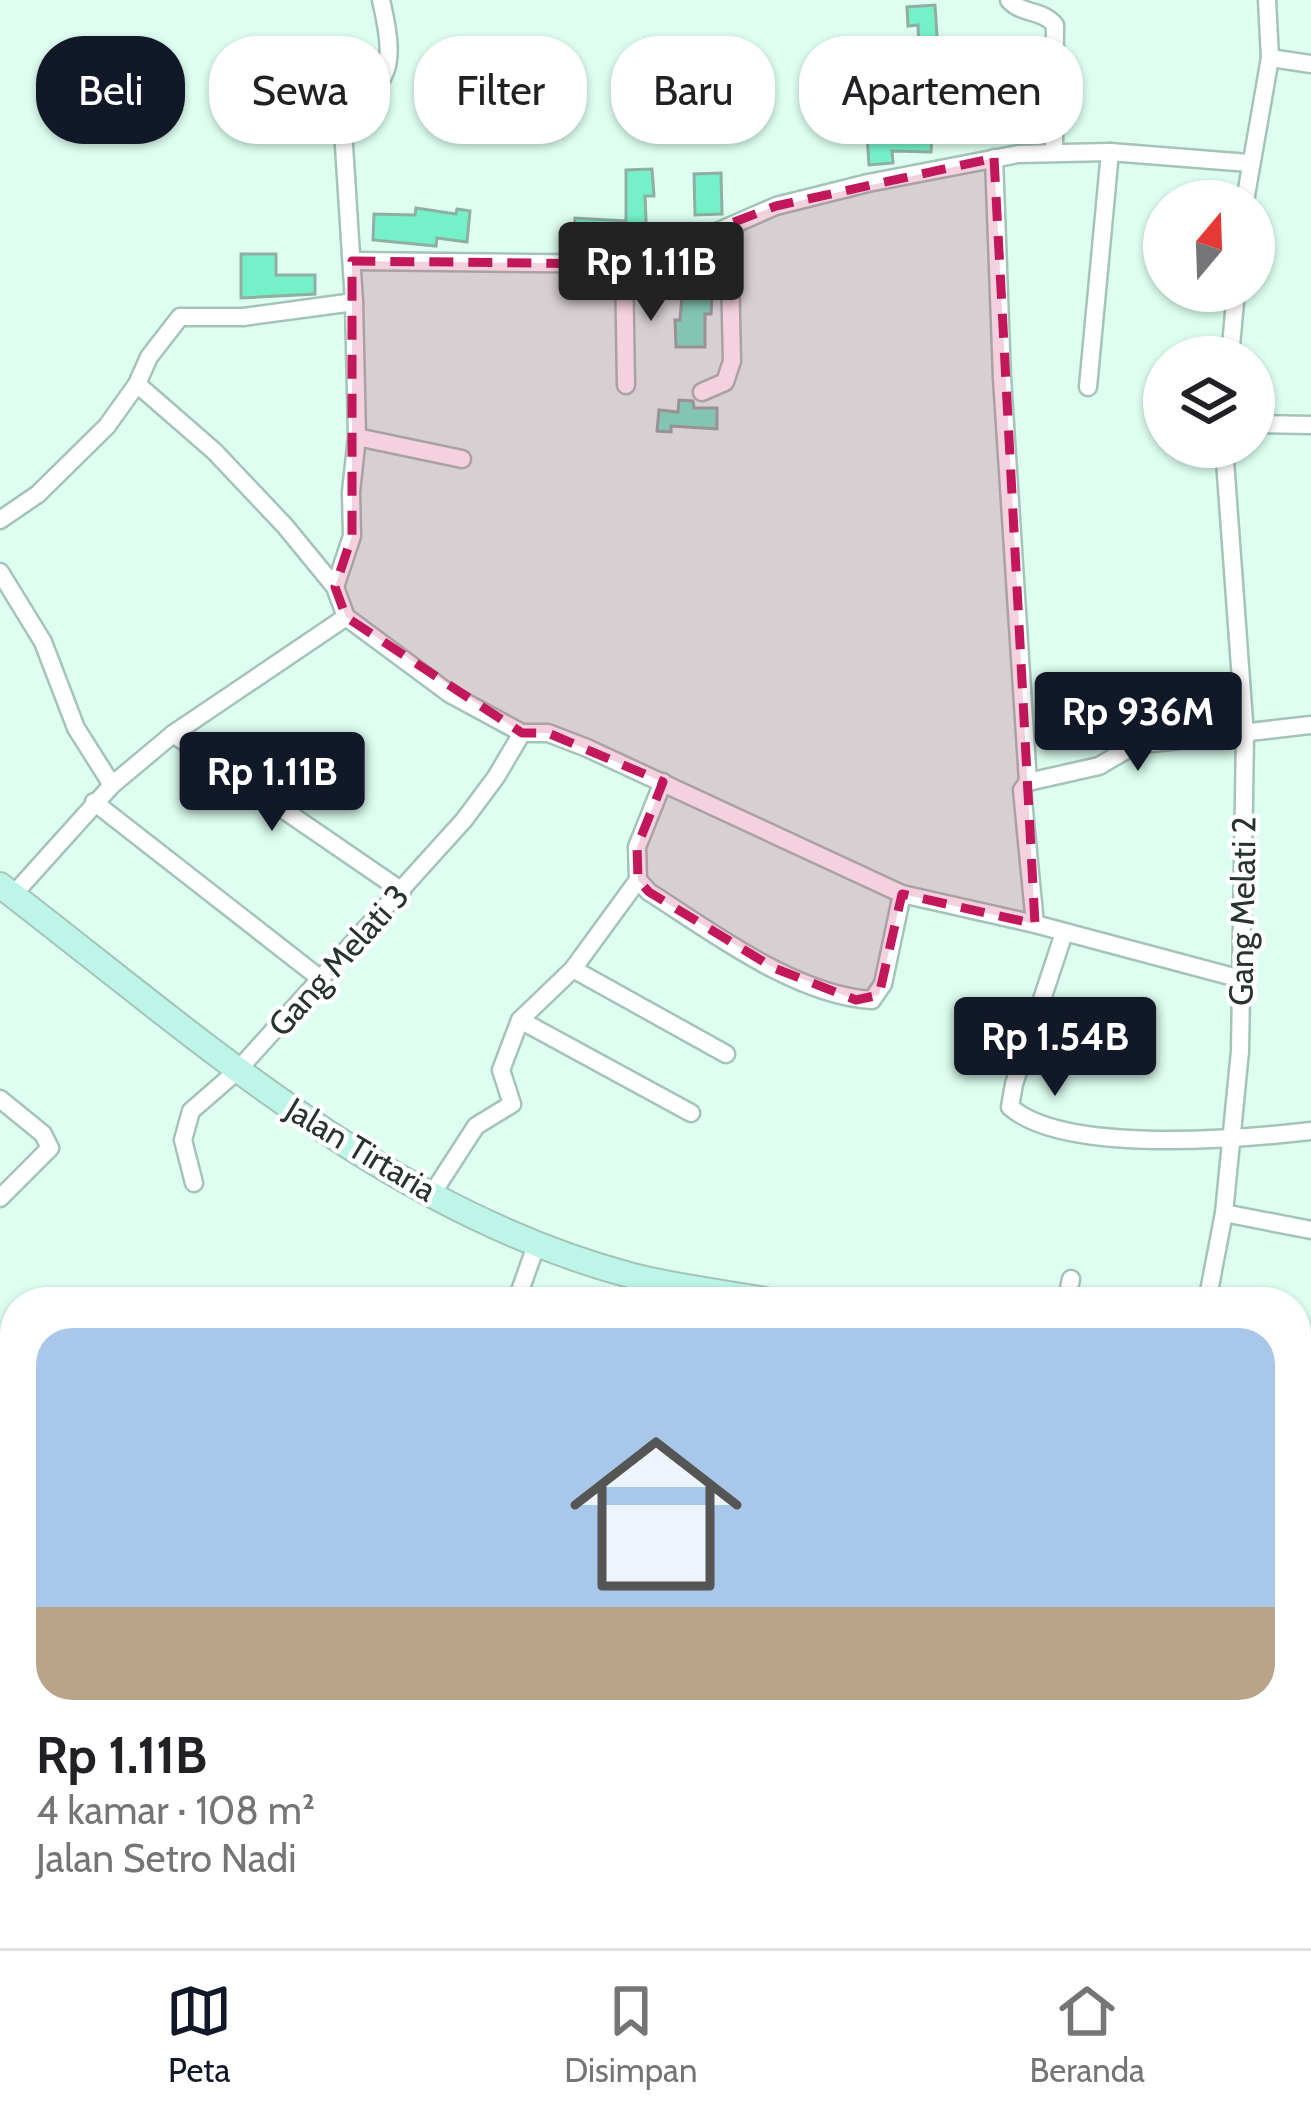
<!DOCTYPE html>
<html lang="id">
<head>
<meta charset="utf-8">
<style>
  :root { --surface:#fff; --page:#f2f2f2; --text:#202124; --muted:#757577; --line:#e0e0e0; --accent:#111827 }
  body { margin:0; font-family:Cabin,sans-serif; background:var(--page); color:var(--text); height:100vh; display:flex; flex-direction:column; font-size:45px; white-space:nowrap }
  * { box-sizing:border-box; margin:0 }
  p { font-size:39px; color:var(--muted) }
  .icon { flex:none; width:66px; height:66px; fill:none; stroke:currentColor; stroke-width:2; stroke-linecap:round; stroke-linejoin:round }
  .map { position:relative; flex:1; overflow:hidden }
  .details { position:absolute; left:0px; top:1287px; width:1311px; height:663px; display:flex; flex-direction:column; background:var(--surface); border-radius:48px 48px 0 0; box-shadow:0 3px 9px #0004 }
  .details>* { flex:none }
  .guide { position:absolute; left:36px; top:36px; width:1239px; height:108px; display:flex; gap:24px }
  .needle { width:78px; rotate:19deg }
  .tools { position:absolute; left:1143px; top:180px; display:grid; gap:24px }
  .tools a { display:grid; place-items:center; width:132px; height:132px; border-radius:50%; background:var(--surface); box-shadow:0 3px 9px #0004; font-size:60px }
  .price { position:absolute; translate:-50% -102px; padding:0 27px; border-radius:12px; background:var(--accent); color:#fff; font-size:39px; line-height:78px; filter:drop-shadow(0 3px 6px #0008) }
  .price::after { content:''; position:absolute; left:50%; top:72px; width:36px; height:27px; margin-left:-18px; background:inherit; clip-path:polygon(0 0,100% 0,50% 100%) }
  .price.selected { background:#222; color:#fff }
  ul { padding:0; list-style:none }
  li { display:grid; align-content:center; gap:24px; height:636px; padding:0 36px }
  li+li { border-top:3px solid var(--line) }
  li span { display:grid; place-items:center; height:372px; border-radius:36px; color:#555 }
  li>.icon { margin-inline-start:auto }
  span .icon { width:216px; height:216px; fill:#fffc; stroke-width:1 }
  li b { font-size:51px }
  .pill { padding:0 42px; border-radius:48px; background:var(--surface); box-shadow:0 3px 9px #0004; font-size:42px; line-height:108px }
  .pill.selected { background:var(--accent); color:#fff }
  .tab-bar { display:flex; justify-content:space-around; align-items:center; height:168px; border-top:3px solid var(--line); background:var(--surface); font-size:33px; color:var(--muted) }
  .tab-bar a { display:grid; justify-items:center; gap:6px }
  .tab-bar .selected { color:var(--accent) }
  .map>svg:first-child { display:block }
  .building { fill:#74f1c9; stroke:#90afa3; stroke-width:3 }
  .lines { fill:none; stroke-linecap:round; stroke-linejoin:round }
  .street-casing { stroke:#a5c4b8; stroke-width:21 }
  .secondary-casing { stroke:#a5c4b8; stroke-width:28 }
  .street { stroke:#fff; stroke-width:16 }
  .secondary { stroke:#bdf6e8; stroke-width:24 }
  .marked { fill:#c2185b; fill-opacity:0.2; stroke:#c2185b; stroke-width:9; stroke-dasharray:24 15; stroke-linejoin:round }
  .labels { text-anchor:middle; stroke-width:9; stroke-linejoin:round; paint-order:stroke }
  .street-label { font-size:33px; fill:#27342f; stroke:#fff }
</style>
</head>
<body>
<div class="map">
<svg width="1311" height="1948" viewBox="0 0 1311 1948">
  <rect width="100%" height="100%" fill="#ddfef1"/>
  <g class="building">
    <path d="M 935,5 L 938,52 L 919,53 L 918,25 L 908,26 L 907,7 Z"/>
    <path d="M 909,132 L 932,133 L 931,152 L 892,151 L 893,163 L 869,165 L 867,136 Z"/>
    <path d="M 652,169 L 654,196 L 645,196 L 647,244 L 573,243 L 575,218 L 626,221 L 626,170 Z"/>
    <path d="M 721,173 L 722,214 L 695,215 L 694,174 Z"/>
    <path d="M 416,208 L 456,214 L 457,209 L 470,211 L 467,242 L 437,238 L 436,246 L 373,240 L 374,214 L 415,215 Z"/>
    <path d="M 241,254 L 276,254 L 276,275 L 315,275 L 315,294 L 241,298 Z"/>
    <path d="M 682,295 L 712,297 L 711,314 L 705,314 L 705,347 L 676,347 L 675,320 L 680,320 Z"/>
    <path d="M 679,400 L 693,401 L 694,408 L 717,408 L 717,429 L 671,426 L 671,432 L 657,431 L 659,410 L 678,412 Z"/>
  </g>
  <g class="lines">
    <defs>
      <g id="street">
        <path d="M 1009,0 C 1022,15 1042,9 1055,25 L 1054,151"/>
        <path d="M 1270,58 L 1311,64"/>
        <path d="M 994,158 L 1002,378 L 1028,782 L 1022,790 L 1035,924"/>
        <path d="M 1245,201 L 1270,58 L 1267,0"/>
        <path d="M 352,261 L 624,264 L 671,252 L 776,206 L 868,183 L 1018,154 L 1110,152 L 1249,163"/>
        <path d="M 624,264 L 626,385"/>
        <path d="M 1230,357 L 1236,291"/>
        <path d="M 137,384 L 214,451 L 285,526 L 335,587 L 346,617 L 450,694 L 522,733 L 548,733 L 587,748 L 902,894 L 1035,924 L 1241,979"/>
        <path d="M 1088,387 L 1110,152"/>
        <path d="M 702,392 L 725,382 L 732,361 L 729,229"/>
        <path d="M 1254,424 L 1311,425"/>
        <path d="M 357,437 L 462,459"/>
        <path d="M 0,520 L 38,494 L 107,426 L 137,384 L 149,357 L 180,317 L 243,317 L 354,302"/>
        <path d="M 0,572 L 43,642 L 76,728 L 112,785"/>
        <path d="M 335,587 L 352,536 L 351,492 L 357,437 L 354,302 L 341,99 L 346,90 C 355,89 367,90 375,85 C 398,69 386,22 381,0"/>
        <path d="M 173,734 L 402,891"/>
        <path d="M 663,782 L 637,847 L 638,880 L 649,892 C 712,932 796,996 872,1000 L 883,984 L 902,894"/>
        <path d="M 1028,782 L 1099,766 L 1135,745 L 1311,725"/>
        <path d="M 94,802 L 322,980"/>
        <path d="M 13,895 L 112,785 L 173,734 L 346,617"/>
        <path d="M 1064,933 L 1014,1084 L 1010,1107 C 1065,1155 1241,1139 1311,1131"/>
        <path d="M 573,969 L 726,1054"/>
        <path d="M 520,1020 L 691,1113"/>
        <path d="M 0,1099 L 43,1134 L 50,1148 L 0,1198"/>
        <path d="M 194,1183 L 183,1140 L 191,1111 L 237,1071 L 464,820 L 496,777 L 522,733"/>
        <path d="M 432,1194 L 476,1126 L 512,1104 L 501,1070 L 520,1020 L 573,969 L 638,880"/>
        <path d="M 1224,1213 L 1311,1230"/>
        <path d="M 516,1302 L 537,1243"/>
        <path d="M 1066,1302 L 1071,1279"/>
        <path d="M 1207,1302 L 1224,1213 L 1240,1051 L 1245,735 L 1224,447"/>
        <path d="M 1296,1789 L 1311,1772"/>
        <path d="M 1296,1816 L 1311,1836"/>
        <path d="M 1311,1922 L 1306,1934 L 1311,1942"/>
        <path d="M 144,1935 L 153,1948"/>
        <path d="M 435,1935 L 456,1948"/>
        <path d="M 839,1935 L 852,1948"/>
        <path d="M 83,1945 L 85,1948"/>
        <path d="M 356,1948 L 376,1935"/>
        <path d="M 710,1948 L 720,1935"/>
        <path d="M 959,1948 L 966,1935"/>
      </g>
      <g id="secondary">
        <path d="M 0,885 C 197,1036 387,1211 633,1276 C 680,1288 729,1293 777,1302"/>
        <path d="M 1296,1444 L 1311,1449"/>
      </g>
    </defs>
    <use href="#street" class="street-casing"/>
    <use href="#secondary" class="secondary-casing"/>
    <use href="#street" class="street"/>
    <use href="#secondary" class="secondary"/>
  </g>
  <path class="marked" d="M 994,158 L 1035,924 L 902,894 L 879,995 L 856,1000 L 774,968 L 649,892 L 638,880 L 637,847 L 663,782 L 548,733 L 522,733 L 346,617 L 335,587 L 352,536 L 352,261 L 624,264 L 776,206 Z"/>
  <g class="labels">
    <g class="street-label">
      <text transform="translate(1242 911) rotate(-89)" y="12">Gang Melati 2</text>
      <text transform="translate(338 960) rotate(-48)" y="12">Gang Melati 3</text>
      <text transform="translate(361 1149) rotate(31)" y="12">Jalan Tirtaria</text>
    </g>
  </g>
</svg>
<div class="tools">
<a><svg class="needle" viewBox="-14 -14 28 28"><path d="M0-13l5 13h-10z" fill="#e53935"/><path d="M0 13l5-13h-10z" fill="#757577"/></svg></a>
<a><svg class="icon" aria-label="layers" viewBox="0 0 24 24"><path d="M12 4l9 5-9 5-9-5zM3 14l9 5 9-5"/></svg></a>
</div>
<b class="price selected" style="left:651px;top:324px">Rp 1.11B</b>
<b class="price" style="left:1138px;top:774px">Rp 936M</b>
<b class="price" style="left:272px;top:834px">Rp 1.11B</b>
<b class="price" style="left:1055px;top:1099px">Rp 1.54B</b>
<div class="guide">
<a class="pill selected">Beli</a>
<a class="pill">Sewa</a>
<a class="pill">Filter</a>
<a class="pill">Baru</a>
<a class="pill">Apartemen</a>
</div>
<section class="details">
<ul>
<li><span style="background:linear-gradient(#a9c7e8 75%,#b9a48a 0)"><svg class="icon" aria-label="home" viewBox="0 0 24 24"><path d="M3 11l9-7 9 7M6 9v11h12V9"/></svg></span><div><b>Rp 1.11B</b><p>4 kamar · 108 m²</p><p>Jalan Setro Nadi</p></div></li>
</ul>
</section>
</div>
<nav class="tab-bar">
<a class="selected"><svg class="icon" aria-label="map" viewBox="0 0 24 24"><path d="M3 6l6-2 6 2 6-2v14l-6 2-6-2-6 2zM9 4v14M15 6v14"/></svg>Peta</a>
<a><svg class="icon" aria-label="saved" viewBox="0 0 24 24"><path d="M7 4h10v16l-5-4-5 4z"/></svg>Disimpan</a>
<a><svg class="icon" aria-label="home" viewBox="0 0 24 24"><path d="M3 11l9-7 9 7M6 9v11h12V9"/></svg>Beranda</a>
</nav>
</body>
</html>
